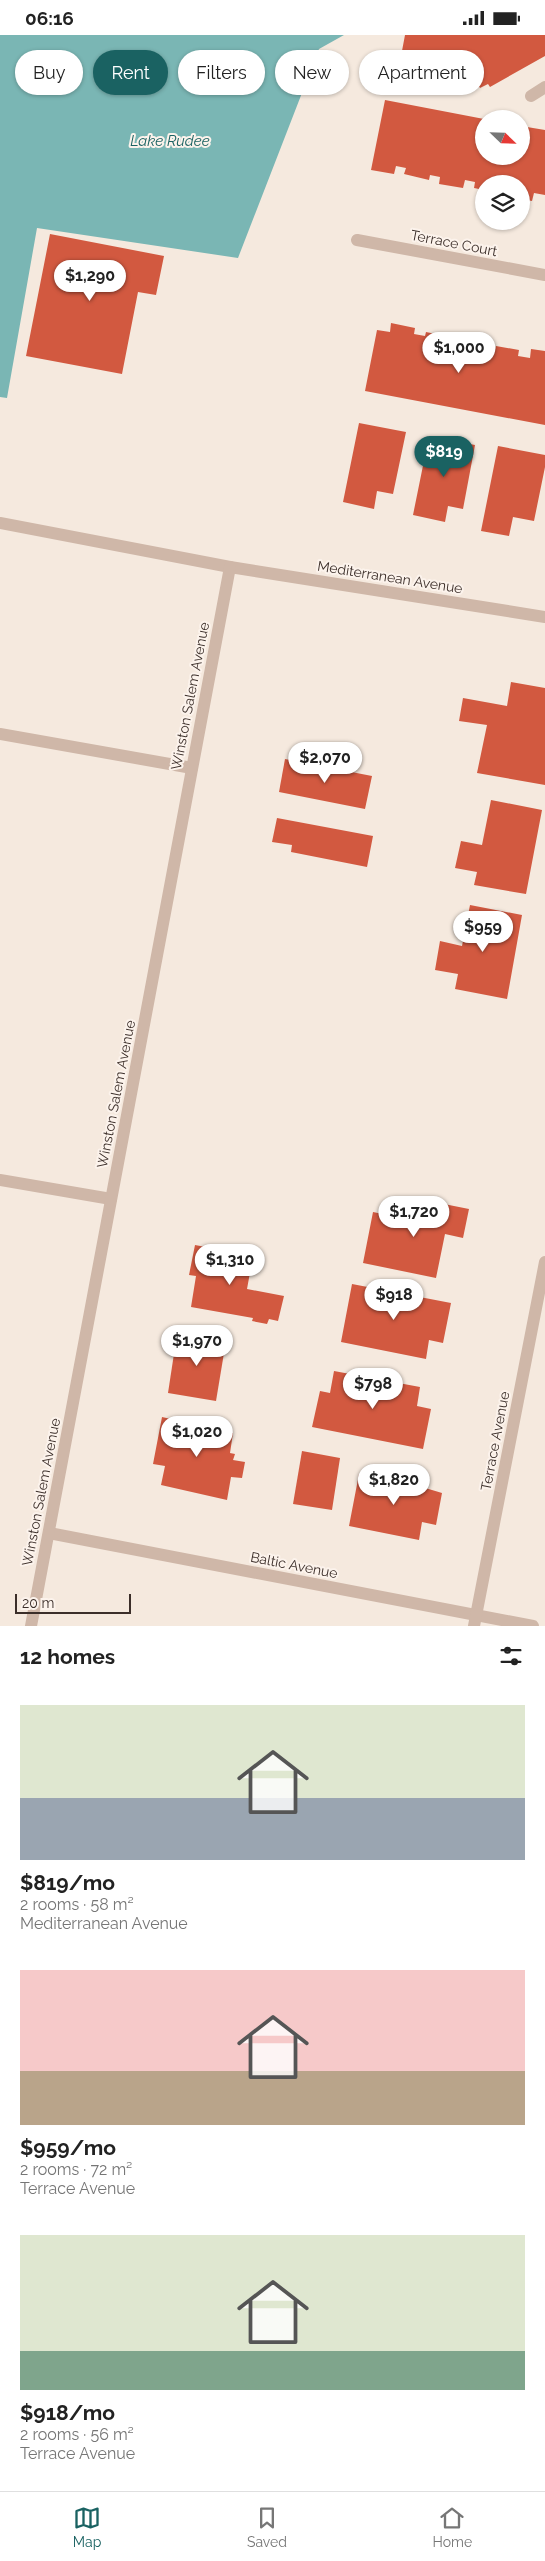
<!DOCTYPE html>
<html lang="en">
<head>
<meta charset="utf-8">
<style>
  :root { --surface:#fff; --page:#f2f2f2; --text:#222; --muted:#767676; --line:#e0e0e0; --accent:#1a6262 }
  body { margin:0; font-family:Raleway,sans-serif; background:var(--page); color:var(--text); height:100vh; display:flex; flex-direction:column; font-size:19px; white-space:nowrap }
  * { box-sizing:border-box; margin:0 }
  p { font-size:16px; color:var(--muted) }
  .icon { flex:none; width:28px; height:28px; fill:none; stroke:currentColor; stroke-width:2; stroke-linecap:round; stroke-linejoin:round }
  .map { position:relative; height:1591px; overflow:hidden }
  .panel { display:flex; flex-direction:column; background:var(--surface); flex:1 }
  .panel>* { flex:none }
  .top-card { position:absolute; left:15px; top:15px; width:515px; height:45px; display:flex; gap:10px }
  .needle { width:32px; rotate:113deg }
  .buttons { position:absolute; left:475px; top:75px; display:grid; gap:10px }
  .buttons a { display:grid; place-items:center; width:55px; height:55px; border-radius:50%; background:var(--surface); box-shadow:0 1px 4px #0004; font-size:25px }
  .scale { position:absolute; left:15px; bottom:12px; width:116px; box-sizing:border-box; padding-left:5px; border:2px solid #3b2e29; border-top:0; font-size:14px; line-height:18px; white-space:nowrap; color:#3b2e29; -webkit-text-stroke:4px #fcf3ec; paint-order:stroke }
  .price { position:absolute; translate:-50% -42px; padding:0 11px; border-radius:18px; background:#fff; color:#222; font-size:16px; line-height:32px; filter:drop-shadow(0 1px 2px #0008) }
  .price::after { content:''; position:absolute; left:50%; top:30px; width:15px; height:11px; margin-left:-8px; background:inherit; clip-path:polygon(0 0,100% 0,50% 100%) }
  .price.current { background:var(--accent); color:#fff }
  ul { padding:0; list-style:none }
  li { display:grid; align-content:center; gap:10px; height:265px; padding:0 20px }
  li span { display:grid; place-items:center; height:155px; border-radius:0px; color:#555 }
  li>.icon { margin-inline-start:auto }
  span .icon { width:90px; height:90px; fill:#fffc; stroke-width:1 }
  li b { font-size:21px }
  h2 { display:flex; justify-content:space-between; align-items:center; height:60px; padding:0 20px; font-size:21px }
  .chip { padding:0 18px; border-radius:22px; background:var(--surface); box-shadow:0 1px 4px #0004; font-size:18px; line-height:45px }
  .chip.current { background:var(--accent); color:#fff }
  .status { display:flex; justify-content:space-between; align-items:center; height:35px; padding:0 25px; background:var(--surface); direction:ltr }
  .status svg { height:14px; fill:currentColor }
  .tab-bar { display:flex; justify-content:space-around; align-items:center; height:70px; border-top:1px solid var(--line); background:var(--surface); font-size:14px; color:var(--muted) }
  .tab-bar a { display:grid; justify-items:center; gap:2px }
  .tab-bar .current { color:var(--accent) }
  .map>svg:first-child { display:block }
  .water { fill:#7ab6b4 }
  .building { fill:#d25940 }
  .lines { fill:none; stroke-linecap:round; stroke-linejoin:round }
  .minor { stroke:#cfb7a8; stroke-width:12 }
  .labels { text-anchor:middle; stroke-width:4; stroke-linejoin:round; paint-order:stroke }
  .street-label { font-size:14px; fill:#3b2e29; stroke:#fcf3ec }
  .water-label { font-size:15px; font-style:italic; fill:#1a6262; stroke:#fcf3ec }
</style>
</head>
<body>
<div class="status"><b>06:16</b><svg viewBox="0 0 49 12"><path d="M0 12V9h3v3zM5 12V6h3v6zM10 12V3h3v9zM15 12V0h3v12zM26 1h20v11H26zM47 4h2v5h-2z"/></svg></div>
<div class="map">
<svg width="545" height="1591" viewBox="0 0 545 1591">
  <rect width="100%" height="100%" fill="#f5e9de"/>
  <path class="water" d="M 0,0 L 344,0 L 319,14 L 238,223 L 37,193 L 7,363 L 0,362 Z"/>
  <g class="building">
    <path d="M 405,0 L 545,0 L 545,21 L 490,52 L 488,49 L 480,53 L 469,34 L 449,45 L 398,37 Z"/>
    <path d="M 385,65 L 484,84 L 484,121 L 521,121 L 521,91 L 545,95 L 545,160 L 534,158 L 532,166 L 521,164 L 521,149 L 484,149 L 484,155 L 474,153 L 475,147 L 465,145 L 463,153 L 439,149 L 440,142 L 430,140 L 429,145 L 404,139 L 406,133 L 396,131 L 394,139 L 371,135 Z"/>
    <path d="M 50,199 L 164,221 L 156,260 L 138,257 L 122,339 L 26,321 Z"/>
    <path d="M 391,288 L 415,293 L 414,299 L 425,301 L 426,297 L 450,302 L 449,308 L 460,310 L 462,302 L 486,306 L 484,313 L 495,315 L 496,311 L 519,315 L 518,321 L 530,323 L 531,314 L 545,316 L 545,390 L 365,356 L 377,295 L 390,297 Z"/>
    <path d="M 359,388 L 406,397 L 393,459 L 377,456 L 374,474 L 343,467 Z"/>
    <path d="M 429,401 L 475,410 L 463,474 L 448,471 L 445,487 L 413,480 Z"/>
    <path d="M 498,411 L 545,420 L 545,432 L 534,486 L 513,482 L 509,501 L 481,496 Z"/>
    <path d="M 511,647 L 545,653 L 545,750 L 477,738 L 487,690 L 459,686 L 463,663 L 507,671 Z"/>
    <path d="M 285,724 L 372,741 L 365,774 L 279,757 Z"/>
    <path d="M 491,765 L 542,775 L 526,859 L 474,850 L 477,837 L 455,833 L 461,806 L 482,810 Z"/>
    <path d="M 277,783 L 373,801 L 367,832 L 291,817 L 292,810 L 272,807 Z"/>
    <path d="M 470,870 L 522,880 L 507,964 L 455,954 L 458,939 L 435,935 L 440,906 L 462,911 Z"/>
    <path d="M 419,1164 L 469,1174 L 463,1203 L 445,1199 L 436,1243 L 363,1228 L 373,1177 L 416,1186 Z"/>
    <path d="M 195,1210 L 253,1221 L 247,1254 L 284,1261 L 278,1286 L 269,1284 L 267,1289 L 252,1286 L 253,1283 L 191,1272 L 196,1241 L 189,1240 Z"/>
    <path d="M 352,1249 L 451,1268 L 443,1308 L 429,1305 L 426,1324 L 341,1307 Z"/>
    <path d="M 177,1299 L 226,1306 L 216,1366 L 168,1358 Z"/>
    <path d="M 334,1336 L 420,1352 L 417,1371 L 431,1374 L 423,1414 L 312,1392 L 320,1356 L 330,1358 Z"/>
    <path d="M 162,1382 L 233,1398 L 230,1418 L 235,1419 L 233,1425 L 245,1427 L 242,1443 L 231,1442 L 227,1465 L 161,1450 L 165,1431 L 153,1429 Z"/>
    <path d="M 302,1416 L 340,1423 L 332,1475 L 293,1469 Z"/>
    <path d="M 389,1437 L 413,1441 L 412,1449 L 442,1458 L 436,1490 L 422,1487 L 419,1505 L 349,1491 L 359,1439 L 388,1445 Z"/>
  </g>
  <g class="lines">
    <g class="minor">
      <path d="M 531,61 L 545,52"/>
      <path d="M 357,205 L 545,240"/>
      <path d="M 0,488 L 230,532 L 545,582"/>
      <path d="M 0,699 L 192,733"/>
      <path d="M 0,1145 L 111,1164"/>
      <path d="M 49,1498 L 533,1591"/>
      <path d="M 31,1591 L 230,532"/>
      <path d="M 474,1591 L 545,1227"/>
    </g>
  </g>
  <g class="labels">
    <g class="street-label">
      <text transform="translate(454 208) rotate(11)" y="5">Terrace Court</text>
      <text transform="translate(390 542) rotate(9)" y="5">Mediterranean Avenue</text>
      <text transform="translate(190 661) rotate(-79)" y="5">Winston Salem Avenue</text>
      <text transform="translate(116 1059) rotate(-79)" y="5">Winston Salem Avenue</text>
      <text transform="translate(495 1406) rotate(-79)" y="5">Terrace Avenue</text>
      <text transform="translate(41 1457) rotate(-79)" y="5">Winston Salem Avenue</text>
      <text transform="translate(294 1530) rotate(11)" y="5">Baltic Avenue</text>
    </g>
    <g class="water-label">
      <text x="170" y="111">Lake Rudee</text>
    </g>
  </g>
</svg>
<div class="buttons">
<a><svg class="needle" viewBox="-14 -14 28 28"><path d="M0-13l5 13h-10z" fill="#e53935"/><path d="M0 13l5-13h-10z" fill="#767676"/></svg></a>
<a><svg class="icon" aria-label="layers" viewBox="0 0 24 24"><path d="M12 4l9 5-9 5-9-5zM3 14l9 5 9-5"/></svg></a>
</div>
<div class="scale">20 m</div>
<b class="price" style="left:90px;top:267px">$1,290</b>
<b class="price" style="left:459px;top:339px">$1,000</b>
<b class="price current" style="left:444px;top:443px">$819</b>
<b class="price" style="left:325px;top:749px">$2,070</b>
<b class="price" style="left:483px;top:918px">$959</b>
<b class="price" style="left:414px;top:1203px">$1,720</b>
<b class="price" style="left:230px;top:1251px">$1,310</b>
<b class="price" style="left:394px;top:1286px">$918</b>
<b class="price" style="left:197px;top:1332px">$1,970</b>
<b class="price" style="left:373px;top:1375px">$798</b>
<b class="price" style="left:197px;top:1423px">$1,020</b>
<b class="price" style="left:394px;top:1471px">$1,820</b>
<div class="top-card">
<a class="chip">Buy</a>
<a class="chip current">Rent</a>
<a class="chip">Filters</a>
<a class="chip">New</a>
<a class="chip">Apartment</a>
</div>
</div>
<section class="panel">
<h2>12 homes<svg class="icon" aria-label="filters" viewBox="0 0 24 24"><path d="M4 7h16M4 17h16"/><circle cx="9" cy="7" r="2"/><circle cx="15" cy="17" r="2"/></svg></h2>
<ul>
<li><span style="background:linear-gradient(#dfe7d0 60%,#9aa5b1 0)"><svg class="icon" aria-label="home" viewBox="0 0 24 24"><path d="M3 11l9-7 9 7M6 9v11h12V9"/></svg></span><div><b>$819/mo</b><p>2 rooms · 58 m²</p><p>Mediterranean Avenue</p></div></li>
<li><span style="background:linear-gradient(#f6c9c9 65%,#b9a48a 0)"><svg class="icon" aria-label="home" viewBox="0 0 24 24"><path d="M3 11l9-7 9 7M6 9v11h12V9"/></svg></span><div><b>$959/mo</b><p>2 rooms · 72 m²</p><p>Terrace Avenue</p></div></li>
<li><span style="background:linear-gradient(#dfe7d0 75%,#7fa58c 0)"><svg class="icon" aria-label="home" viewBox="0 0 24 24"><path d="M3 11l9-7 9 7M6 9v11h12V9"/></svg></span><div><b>$918/mo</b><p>2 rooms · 56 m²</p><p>Terrace Avenue</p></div></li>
</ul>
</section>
<nav class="tab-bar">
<a class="current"><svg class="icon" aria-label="map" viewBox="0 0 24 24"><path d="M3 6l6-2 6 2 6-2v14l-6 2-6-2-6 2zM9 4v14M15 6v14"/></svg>Map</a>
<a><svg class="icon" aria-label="saved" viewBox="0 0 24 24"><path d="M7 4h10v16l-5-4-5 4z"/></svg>Saved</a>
<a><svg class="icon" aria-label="home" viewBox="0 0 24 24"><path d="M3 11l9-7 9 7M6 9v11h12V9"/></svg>Home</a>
</nav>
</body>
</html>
